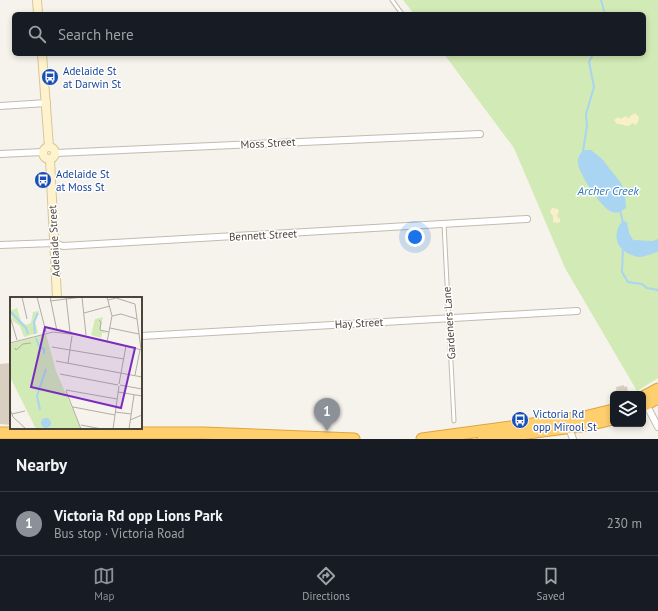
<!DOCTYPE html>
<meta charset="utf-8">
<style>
:root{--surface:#171b24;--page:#242831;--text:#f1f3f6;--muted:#9ea1a6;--line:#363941;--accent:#8c9099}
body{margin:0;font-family:"PT Sans",sans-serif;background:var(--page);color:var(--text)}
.controls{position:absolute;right:12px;bottom:12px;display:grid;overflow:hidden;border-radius:6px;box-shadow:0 2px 6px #0003}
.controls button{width:36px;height:36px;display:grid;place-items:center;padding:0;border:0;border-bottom:1px solid var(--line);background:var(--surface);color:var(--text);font:20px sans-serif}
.you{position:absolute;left:415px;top:237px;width:14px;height:14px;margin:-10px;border:3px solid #fff;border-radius:50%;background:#1a73e8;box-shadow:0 0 0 6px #1a73e833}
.badge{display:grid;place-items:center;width:26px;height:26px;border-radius:50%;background:var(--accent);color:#fff;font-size:13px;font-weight:700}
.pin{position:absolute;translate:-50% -33px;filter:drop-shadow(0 1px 2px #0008)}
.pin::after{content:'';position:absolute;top:21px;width:14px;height:12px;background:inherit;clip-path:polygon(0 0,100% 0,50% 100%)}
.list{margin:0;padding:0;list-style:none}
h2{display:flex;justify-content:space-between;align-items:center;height:52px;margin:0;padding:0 16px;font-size:17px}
h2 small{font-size:13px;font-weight:400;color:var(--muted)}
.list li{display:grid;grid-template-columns:26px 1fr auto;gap:12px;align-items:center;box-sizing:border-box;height:64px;padding:0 16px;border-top:1px solid var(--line)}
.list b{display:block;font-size:15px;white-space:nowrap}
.list p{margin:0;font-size:13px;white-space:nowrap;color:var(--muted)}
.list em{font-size:13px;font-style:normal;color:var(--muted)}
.icon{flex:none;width:22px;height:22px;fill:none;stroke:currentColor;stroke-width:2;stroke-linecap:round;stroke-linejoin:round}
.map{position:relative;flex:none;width:658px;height:439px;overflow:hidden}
.search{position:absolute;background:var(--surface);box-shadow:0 2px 6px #0003;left:12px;right:12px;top:12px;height:44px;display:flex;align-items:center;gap:10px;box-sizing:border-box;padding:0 14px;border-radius:6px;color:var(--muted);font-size:15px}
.sheet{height:116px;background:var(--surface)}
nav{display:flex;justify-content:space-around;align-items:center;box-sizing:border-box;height:56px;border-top:1px solid var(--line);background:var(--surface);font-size:11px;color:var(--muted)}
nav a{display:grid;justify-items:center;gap:2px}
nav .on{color:var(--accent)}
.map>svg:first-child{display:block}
.green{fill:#d2eab5}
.sand{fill:#f9efc9}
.water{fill:#a9d4f2}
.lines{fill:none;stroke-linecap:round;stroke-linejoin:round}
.stream{stroke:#a9d4f2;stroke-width:2}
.building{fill:#d8cfc1}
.lane-casing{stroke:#c2bbae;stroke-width:5}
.street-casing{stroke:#c2bbae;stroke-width:8}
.secondary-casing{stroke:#d6c79b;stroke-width:10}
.highway-casing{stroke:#e0a43c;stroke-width:13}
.lane{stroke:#fff;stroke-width:3}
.street{stroke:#fff;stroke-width:6}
.secondary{stroke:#fff3cd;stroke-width:8}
.highway{stroke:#ffcf6e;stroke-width:11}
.labels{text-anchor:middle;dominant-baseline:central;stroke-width:3;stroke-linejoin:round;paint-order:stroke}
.transit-label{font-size:11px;fill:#164399;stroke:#fff;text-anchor:start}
.street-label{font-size:11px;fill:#4b4439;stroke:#fff}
.water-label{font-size:12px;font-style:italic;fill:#2e7ab2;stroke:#fff}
.inset-river{fill:none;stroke:#a9d4f2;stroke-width:2}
.inset-road{fill:none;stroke:#b2ada4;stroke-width:1}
.view{fill:#7b2cbf;fill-opacity:0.15;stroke:#7b2cbf;stroke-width:2}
.inset-edge{fill:none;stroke:#4b4439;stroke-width:2}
</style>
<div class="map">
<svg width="658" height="439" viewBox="0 0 658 439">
<rect width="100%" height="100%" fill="#f6f3ec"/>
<path class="green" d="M403,0H658V378L637,391L565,268L514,148L444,54H644V14H414Z"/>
<path class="sand" d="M635,113L639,117L638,122L636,125L632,123L629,126C626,126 621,124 617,124L614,120L618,117L620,119L626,116L629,119L630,116Z
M552,208L558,209L559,211L557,216L560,219V222L558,223L553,222V216L550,212Z"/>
<path class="water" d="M583,150H591L602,159L621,183L625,193L626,208C621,211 618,214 612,212C601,208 580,175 578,164C577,158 580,154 583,150Z
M623,221L627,222L629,233L633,240L653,241L658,239V252C653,253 645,257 639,257C626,255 614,246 617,232C618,228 619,224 623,221Z"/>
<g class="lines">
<path class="stream" d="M601,0L605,14
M583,151L587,126L586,114L594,87L589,62L593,54
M620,210L623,223
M623,248L622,272L628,282L642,284L647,288L658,290"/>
</g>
<path class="building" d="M11,363V425L0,424V364Z
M624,385V387L627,386L628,392L627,394H617L616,387Z"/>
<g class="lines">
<g class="lane-casing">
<path id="lane" d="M392,0L402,14
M444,224L454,421"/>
</g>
<g class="street-casing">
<path id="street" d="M0,106L47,103
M56,153L480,134
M0,154L43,152
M0,245L54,243L63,246L527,219
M141,336L577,311
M646,404L658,427
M569,428L573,439"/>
</g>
<g class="secondary-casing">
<path id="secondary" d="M37,0L38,14
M42,54L49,147
M43 153a6 6 0 1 1 12 0a6 6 0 1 1-12 0Z
M50,160L57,298"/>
</g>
<g class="highway-casing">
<path id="highway" d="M643,397L658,389
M643,406L658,398
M0,433H203L354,439
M422,439L584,417L613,410
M483,439L588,425L613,419"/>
</g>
<use href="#lane" class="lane"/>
<use href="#street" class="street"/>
<use href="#secondary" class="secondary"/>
<use href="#highway" class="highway"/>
</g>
<defs>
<g id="bus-disc" transform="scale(0.9)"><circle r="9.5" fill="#1a4fb4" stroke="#fff"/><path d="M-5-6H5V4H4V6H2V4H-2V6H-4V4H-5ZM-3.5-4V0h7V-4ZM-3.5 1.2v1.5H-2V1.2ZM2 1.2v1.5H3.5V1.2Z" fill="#fff"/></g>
</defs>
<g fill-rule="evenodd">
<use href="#bus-disc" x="50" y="77"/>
<use href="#bus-disc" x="43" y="180"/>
<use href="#bus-disc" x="520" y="420"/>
</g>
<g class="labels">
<g class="transit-label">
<text x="63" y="71">Adelaide St<tspan x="63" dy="13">at Darwin St</tspan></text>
<text x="56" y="174">Adelaide St<tspan x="56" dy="13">at Moss St</tspan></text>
<text x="533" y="414">Victoria Rd<tspan x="533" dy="13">opp Mirool St</tspan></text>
</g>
<g class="street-label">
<text transform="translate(268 143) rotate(-3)">Moss Street</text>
<text transform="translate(263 235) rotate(-3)">Bennett Street</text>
<text transform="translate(54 241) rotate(-93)">Adelaide Street</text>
<text transform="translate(359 323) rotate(-3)">Hay Street</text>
<text transform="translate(449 323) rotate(-94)">Gardeners Lane</text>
</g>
<g class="water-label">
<text x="608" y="190">Archer Creek</text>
</g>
</g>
<g transform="translate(10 297)">
<rect width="132" height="132" fill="#f6f3ec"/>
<path d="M7,11L11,24L16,28L21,26L23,15L29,14L25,24L28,36L14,40L10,29L3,24L0,14ZM93,20L90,33L97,36H92L91,41L81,38L85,22ZM36,37L46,74L71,132H26L0,80V47Z" fill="#d2eab5"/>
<path d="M31 126a5 5 0 1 1 10 0a5 5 0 1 1-10 0Z" fill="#a9d4f2"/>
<path class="inset-river" d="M1,15L16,31L18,37M25,37L24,25L28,16M26,41L29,49L34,52V57M30,113L27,99L36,72"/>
<path class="inset-road" d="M12,0L17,22M27,0L36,35M40,0L47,34M56,0L60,35M72,0L76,38M98,3L106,1L125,7L131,52M40,4L72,0M74,16L100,9M0,19L7,43M102,19L111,17L127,22M89,23L91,25L90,33L99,35M100,31L129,37M97,45L102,19L97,0M0,46L43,35L69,38L132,53M42,50L114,62M5,51L6,53L13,47L21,46M46,64L132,80M58,66L62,39M50,77L108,88M125,78L130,53M109,87L116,49M110,88L132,92M56,93L107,102M56,94L71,132M108,95L132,99M63,110L105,118M0,112L3,120L16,132M105,115L121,117M2,117L15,114M120,123L132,118M71,128L92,132M103,132L109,89M119,132L124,98"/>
<path class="view" d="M35,30L125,51L111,111L21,90Z"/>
<rect width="132" height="132" class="inset-edge"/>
</g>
</svg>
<div class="controls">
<button><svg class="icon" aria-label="layers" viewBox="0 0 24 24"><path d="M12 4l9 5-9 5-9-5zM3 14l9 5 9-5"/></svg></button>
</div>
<div class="you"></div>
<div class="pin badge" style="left:327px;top:431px">1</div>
<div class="search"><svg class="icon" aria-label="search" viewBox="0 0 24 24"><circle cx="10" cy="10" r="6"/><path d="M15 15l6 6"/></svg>Search here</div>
</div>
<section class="sheet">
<h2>Nearby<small></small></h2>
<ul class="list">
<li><span class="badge">1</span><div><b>Victoria Rd opp Lions Park</b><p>Bus stop · Victoria Road</p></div><em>230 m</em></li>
</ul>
</section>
<nav>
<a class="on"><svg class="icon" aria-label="map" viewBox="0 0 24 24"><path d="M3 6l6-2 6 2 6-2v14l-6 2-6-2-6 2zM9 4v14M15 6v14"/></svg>Map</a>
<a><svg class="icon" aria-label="directions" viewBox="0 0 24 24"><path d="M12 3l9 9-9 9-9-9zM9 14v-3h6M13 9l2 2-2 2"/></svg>Directions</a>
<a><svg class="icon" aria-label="saved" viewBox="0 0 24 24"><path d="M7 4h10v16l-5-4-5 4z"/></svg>Saved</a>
</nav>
